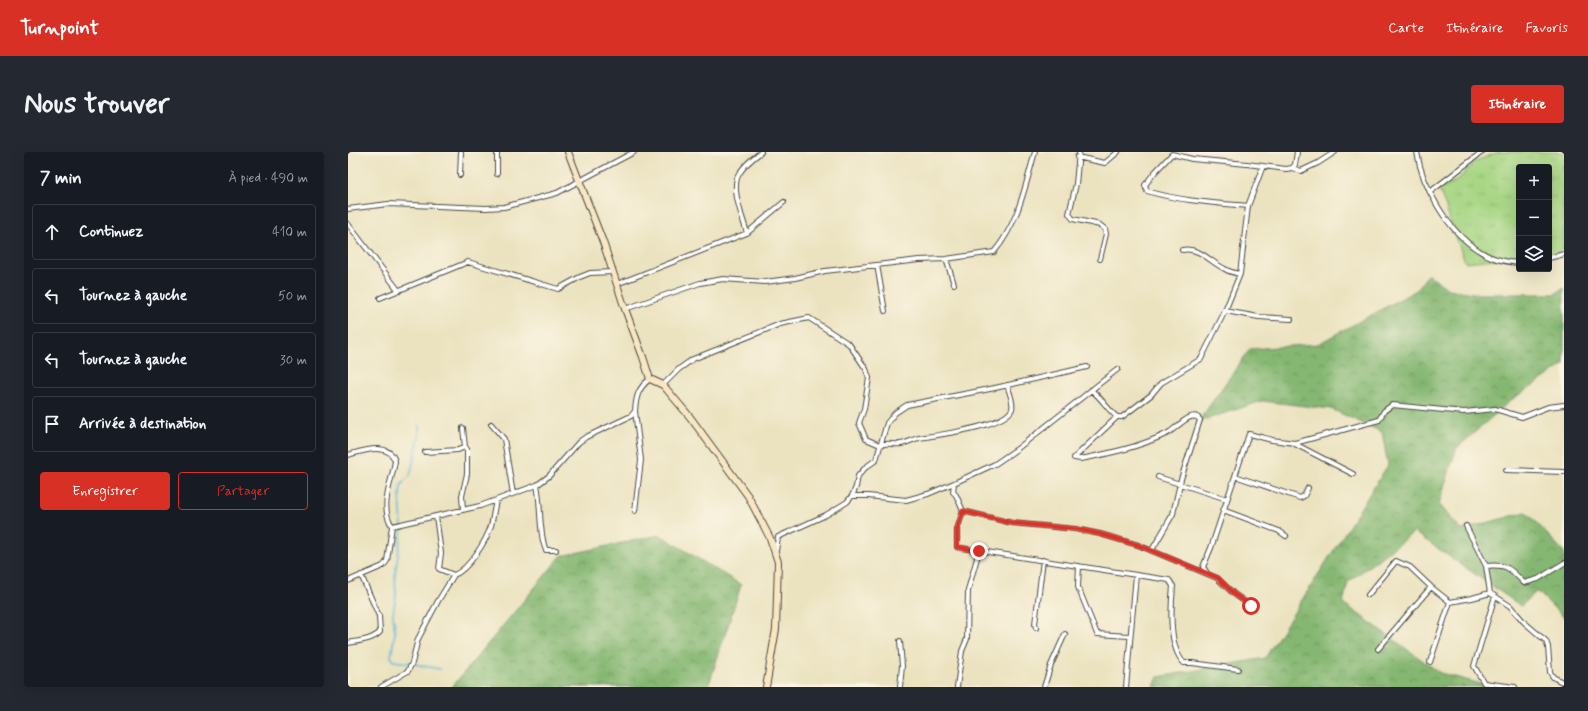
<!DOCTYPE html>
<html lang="fr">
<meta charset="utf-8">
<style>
:root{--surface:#171b24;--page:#242831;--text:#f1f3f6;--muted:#9ea1a6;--line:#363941;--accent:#d93025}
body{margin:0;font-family:Mynerve,sans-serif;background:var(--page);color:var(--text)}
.controls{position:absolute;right:12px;top:12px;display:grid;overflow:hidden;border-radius:4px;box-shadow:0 4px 16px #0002}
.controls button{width:36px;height:36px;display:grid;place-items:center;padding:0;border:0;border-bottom:1px solid var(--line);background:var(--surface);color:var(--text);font:20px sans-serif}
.stop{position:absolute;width:12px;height:12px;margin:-9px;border:3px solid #d93025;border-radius:50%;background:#fff}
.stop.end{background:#d93025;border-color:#fff;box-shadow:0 1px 4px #0008}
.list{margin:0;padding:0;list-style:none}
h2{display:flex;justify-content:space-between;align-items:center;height:52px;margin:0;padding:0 16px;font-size:17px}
h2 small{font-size:13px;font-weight:400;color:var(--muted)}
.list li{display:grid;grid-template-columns:26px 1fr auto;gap:12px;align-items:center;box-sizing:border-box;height:56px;margin:0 8px 8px;padding:0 8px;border:1px solid var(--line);border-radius:4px}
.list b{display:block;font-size:15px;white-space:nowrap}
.list em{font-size:13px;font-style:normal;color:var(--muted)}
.actions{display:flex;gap:8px;padding:12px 16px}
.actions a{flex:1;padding:9px 0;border:1px solid var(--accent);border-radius:4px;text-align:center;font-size:14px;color:var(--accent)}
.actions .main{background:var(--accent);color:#fff}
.icon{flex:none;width:22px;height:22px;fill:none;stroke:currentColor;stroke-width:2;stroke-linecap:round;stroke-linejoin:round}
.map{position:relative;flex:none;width:1216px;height:535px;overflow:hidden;border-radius:4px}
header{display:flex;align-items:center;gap:24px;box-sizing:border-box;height:56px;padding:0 20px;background:var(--accent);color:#fff}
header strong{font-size:19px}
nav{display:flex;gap:22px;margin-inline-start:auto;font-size:14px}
.intro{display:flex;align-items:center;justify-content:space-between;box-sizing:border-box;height:96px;padding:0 24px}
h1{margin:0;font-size:28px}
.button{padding:10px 18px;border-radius:4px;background:var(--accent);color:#fff;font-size:14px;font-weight:700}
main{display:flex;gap:24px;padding:0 24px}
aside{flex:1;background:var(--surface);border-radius:4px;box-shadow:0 4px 16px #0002}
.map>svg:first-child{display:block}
.grass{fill:url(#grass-tufts);stroke:#698058}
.forest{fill:url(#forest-crowns);stroke:#58714e}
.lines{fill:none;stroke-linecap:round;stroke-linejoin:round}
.stream{stroke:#5cb8da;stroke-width:1.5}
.street-casing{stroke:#484741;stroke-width:6}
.secondary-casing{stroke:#484741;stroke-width:8}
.street{stroke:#fff;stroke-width:4}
.secondary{stroke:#f9e7c3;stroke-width:6}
.route{stroke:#d93025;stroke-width:5}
</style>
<header>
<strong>Turnpoint</strong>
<nav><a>Carte</a><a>Itinéraire</a><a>Favoris</a></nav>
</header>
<div class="intro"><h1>Nous trouver</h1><a class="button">Itinéraire</a></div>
<main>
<aside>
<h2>7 min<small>À pied · 490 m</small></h2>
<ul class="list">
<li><svg class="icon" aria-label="ahead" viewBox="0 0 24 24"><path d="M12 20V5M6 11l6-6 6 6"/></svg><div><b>Continuez</b></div><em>410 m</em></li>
<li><svg class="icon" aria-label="left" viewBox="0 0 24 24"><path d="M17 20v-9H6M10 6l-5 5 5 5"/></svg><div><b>Tournez à gauche</b></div><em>50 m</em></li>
<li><svg class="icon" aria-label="left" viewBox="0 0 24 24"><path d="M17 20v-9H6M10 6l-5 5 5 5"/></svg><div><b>Tournez à gauche</b></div><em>30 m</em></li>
<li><svg class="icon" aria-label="arrive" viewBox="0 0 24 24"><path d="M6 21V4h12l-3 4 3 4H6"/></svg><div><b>Arrivée à destination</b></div></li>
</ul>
<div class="actions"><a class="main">Enregistrer</a><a>Partager</a></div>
</aside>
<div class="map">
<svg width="1216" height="535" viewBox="0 0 1216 535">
<defs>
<pattern id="grass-tufts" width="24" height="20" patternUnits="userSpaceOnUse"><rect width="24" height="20" fill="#a7d684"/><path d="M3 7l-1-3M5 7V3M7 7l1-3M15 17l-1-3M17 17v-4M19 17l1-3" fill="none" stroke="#90b872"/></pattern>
<pattern id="forest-crowns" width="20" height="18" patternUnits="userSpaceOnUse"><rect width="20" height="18" fill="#85b772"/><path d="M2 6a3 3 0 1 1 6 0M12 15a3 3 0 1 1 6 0" fill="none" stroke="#6d955e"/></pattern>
</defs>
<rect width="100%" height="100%" fill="#fcf5e5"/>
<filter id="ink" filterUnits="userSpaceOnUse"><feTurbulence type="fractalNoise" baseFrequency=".025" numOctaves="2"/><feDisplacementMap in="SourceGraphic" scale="8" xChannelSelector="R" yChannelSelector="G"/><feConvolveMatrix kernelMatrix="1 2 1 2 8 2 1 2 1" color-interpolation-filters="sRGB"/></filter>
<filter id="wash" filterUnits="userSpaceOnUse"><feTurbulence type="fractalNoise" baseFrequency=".012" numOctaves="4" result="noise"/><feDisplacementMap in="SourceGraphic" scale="16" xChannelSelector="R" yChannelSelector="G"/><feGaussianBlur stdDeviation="0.9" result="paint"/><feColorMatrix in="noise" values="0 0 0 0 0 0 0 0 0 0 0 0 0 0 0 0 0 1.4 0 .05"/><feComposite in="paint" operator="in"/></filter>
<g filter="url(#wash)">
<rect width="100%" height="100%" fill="#ebe3c0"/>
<path class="grass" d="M1150,0H1216V97L1204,104H1201V15H1171V105L1117,110L1091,36L1109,29L1126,10Z"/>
<path class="forest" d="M1080,122L1100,137L1131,142H1207L1216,136V213L1163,248L1108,297L1091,352L1113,378L1178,360L1216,400V466L1189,439L1173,454L1066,380L1000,430L995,451L1092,521L1144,535H806L810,525L917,506L1040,313L1034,280L983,257L914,249L850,270L902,197L970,192L1069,138Z
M312,383L393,433L360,535H104L213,404Z"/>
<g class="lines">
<path class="stream" d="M71,272V285L62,324L56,329L53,334L52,344L54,376L47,423L48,443L45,462L47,481L43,504L45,509L61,511L92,517"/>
</g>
</g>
<g filter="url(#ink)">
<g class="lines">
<g class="street-casing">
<path id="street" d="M731,0L728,32L721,62L725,67L752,73L757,77L758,82L752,107
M1069,0C1074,35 1100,79 1130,98C1141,106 1157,110 1171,111
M729,5L757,11L770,0
M944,16L953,19L970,11L987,0
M149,22V0
M112,23L113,0
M1082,40L1134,0
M900,54L915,14
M0,57L40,52L138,56L156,55L209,41L286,0
M0,72L51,139
M399,81C395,66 382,36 391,22C396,13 405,6 413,0
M834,98C851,94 863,111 877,117C881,120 887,121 892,122
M1201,106L1216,102
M598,107L606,132
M529,113L537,159
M269,132L399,81L436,50
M32,146L120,110L210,137L232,125L242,121L265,120
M277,157L352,131L375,127L417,130L447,126L477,119L571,108L598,107L646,100C670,72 677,35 687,0
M877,159L911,165L943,167
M315,233L331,217L345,207L432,172L461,166L501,192L518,217L521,226L516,257L511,271L518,287L532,293C541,290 545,293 553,292C560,291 565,287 571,286C589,283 657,275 664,257C666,250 661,240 659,233
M743,238C754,246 759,257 769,265
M143,272L156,287L165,342
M115,276L117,295L119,297V322L114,344L115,358
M947,292L1005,322
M77,300L110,298L117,295
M0,303C14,299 41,289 47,309C44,330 31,354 44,374L132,354L189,333L201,324L231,290L238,285L283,264L287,259C288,245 290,236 302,227
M1158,318L1216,320
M887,324L952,346L956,344L960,336
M810,325L879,347
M606,331L647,312L669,297L770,217
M189,333C193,350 191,385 198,398H208
M504,344H520L558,348L580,342L606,331L605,340L608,343L615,359L664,371L727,377L752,382L790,393L869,426L886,442L903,454
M875,358L931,379L938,384
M287,359L293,308L287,259
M615,359L609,378V395L613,396L821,428L825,434C823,455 820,495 836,511H844L890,517
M88,364L93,401L91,417L106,423C121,417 138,389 143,374C145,366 146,357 148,349
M1118,374L1138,414L1142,441
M804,398L825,362L833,327L852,268C845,256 828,277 820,281C792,295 763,301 733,307L726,306L769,265H774L803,243L813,231L853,207L877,159L892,122L900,54C866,51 832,49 799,39L797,33L807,20L824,2L844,7L899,12L938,17L944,16L947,13L949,0
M428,399L430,385L478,363L499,350L504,344L508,335L510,324L518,315L528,308L539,271L547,261L559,253L647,236L739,215
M731,414L730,435L749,482L781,484
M1138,414C1159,412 1162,416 1176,431L1190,427L1216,411
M859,421L855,415L863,396L901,282L924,288L947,291L1031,268L1036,259L1044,253L1116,260L1147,257L1174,265L1200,255L1216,253
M0,429L35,414L39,409L44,374
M1020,443L1048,409L1062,415L1083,435L1102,450L1124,446L1142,441L1162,454L1176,470L1198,489L1200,495L1202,520L1205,525L1216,531
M1147,444L1126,514L1136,531L1167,535
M688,476L687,472L695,408
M0,491C10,489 25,488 32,480L31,464L13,423
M1030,497L1083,435
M1082,510L1102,450
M33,535L60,519L64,511L70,487L90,449L106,423
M552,535L554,514L552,489
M609,535L614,499L619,487L620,438L631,399
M696,535L703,513L717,482
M778,535L788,423"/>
</g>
<g class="secondary-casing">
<path id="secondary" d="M220,0L255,90L277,157L295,205L302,227L315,233L342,265L400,344L422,386L430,410L428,477L418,535"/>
</g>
<use href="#street" class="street"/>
<use href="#secondary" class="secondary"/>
</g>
</g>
<g class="lines" filter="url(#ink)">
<path class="route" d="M631,399L609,395V378L615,359L664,371L728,377L752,382L790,393L870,426L886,442L903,454"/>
</g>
</svg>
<div class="controls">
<button>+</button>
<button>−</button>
<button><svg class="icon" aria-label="layers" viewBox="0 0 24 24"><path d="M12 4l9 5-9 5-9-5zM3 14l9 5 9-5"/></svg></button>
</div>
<div class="stop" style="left:903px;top:454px"></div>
<div class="stop end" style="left:631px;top:399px"></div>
</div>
</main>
